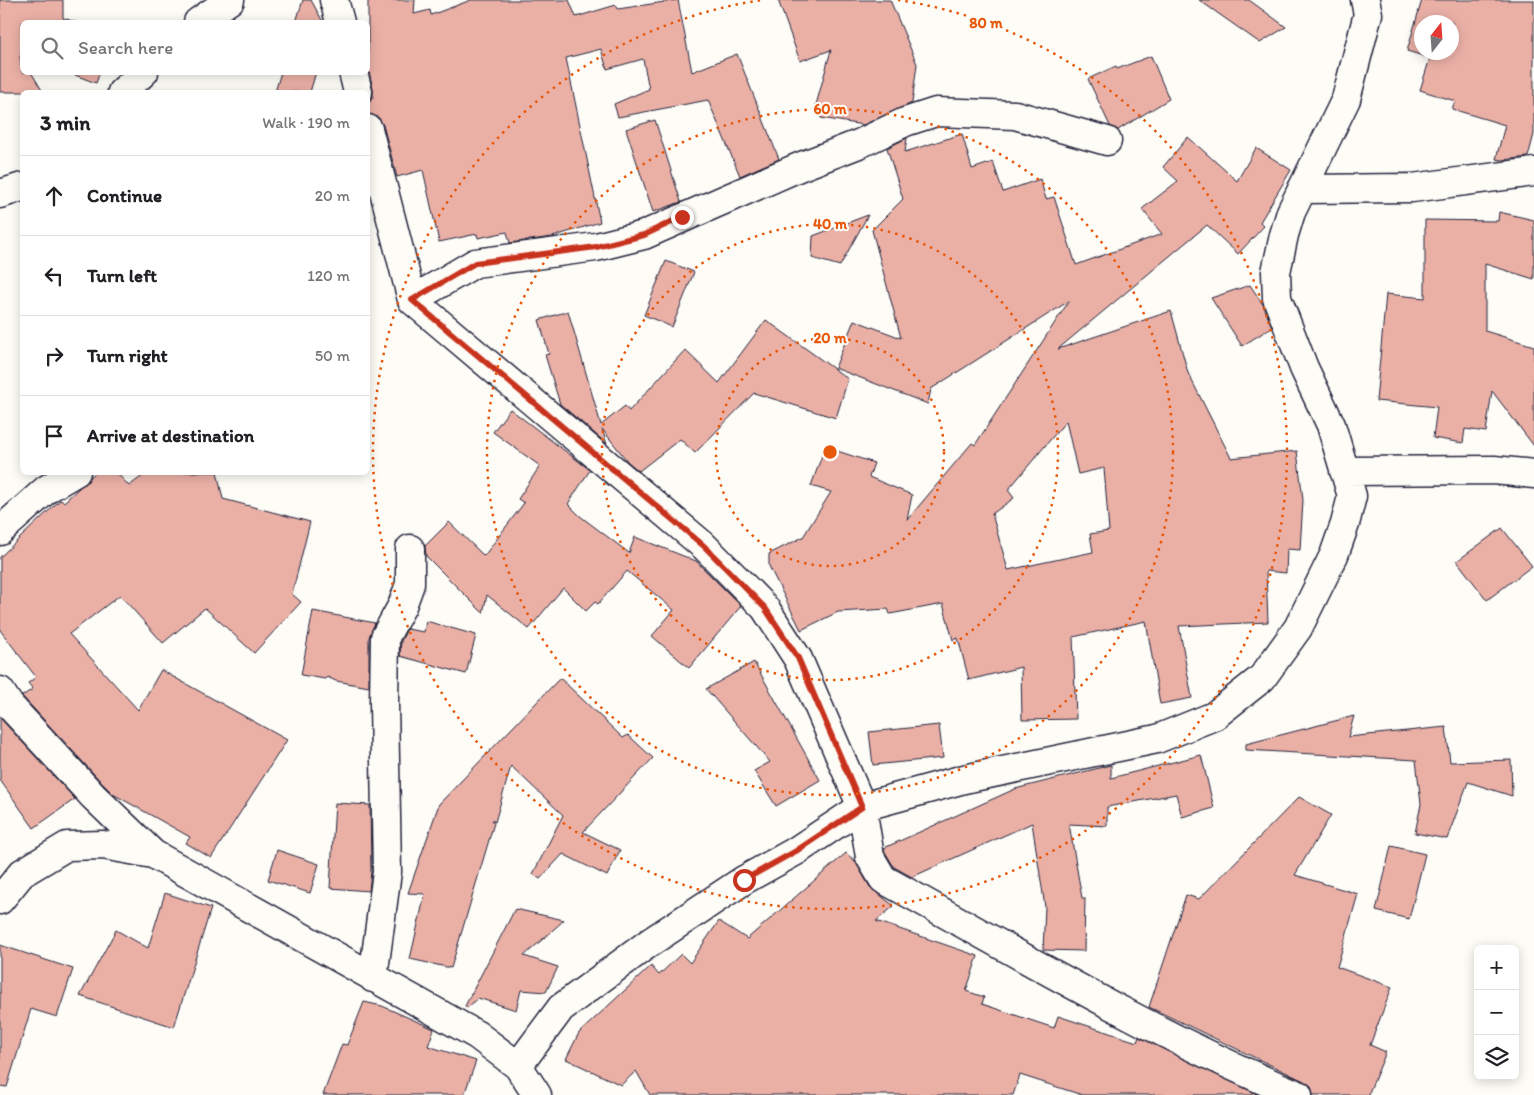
<!DOCTYPE html>
<meta charset="utf-8">
<style>
:root{--surface:#fff;--page:#f2f2f2;--text:#202124;--muted:#757577;--line:#e0e0e0}
body{margin:0;font-family:Itim,sans-serif;background:var(--page);color:var(--text)}
.controls{position:absolute;right:15px;bottom:15px;display:grid;overflow:hidden;border-radius:8px;box-shadow:0 2px 12px #0003}
.controls button{width:45px;height:45px;display:grid;place-items:center;padding:0;border:0;border-bottom:1px solid var(--line);background:var(--surface);color:var(--text);font:25px sans-serif}
.compass{position:absolute;left:1414px;top:15px;width:45px;height:45px;border-radius:50%;background:var(--surface);box-shadow:0 2px 12px #0003;rotate:17deg}
.stop{position:absolute;width:15px;height:15px;margin:-11px;border:4px solid #c8321e;border-radius:50%;background:#fff}
.stop.end{background:#c8321e;border-color:#fff;box-shadow:0 1px 5px #0008}
.list{margin:0;padding:0;list-style:none}
h2{display:flex;justify-content:space-between;align-items:center;height:65px;margin:0;padding:0 20px;font-size:21px}
h2 small{font-size:16px;font-weight:400;color:var(--muted)}
.list li{display:grid;grid-template-columns:32px 1fr auto;gap:15px;align-items:center;box-sizing:border-box;height:80px;padding:0 20px;border-top:1px solid var(--line)}
.list b{display:block;font-size:19px;white-space:nowrap}
.list em{font-size:16px;font-style:normal;color:var(--muted)}
.icon{flex:none;width:28px;height:28px;fill:none;stroke:currentColor;stroke-width:2;stroke-linecap:round;stroke-linejoin:round}
.map{position:relative;flex:none;width:1534px;height:1095px;overflow:hidden}
.search{position:absolute;background:var(--surface);box-shadow:0 2px 12px #0003;left:20px;top:20px;width:350px;height:55px;display:flex;align-items:center;gap:12px;box-sizing:border-box;padding:0 18px;border-radius:8px;color:var(--muted);font-size:19px}
.panel{position:absolute;background:var(--surface);box-shadow:0 2px 12px #0003;left:20px;top:90px;width:350px;height:385px;border-radius:8px}
.map>svg:first-child{display:block}
.building{fill:#eab0a6;stroke:#22223b;fill-rule:evenodd}
.lines{fill:none;stroke-linecap:round;stroke-linejoin:round}
.minor-casing{stroke:#22223b;stroke-width:31}
.minor{stroke:#fdfcf7;stroke-width:28}
.route{stroke:#c8321e;stroke-width:6}
.ring{fill:none;stroke:#e8590c;stroke-width:2.5;stroke-dasharray:2.5 5}
.centre{fill:#e8590c;stroke:#fdfcf7;stroke-width:2.5}
.ring-label{font-size:15px;text-anchor:middle;font-weight:bold;fill:#e8590c;stroke:#fdfcf7;stroke-width:4;stroke-linejoin:round;paint-order:stroke}
</style>
<div class="map">
<svg width="1534" height="1095" viewBox="0 0 1534 1095">
<rect width="100%" height="100%" fill="#fdfcf7"/>
<filter id="ink" filterUnits="userSpaceOnUse"><feTurbulence type="fractalNoise" baseFrequency=".02" numOctaves="2"/><feDisplacementMap in="SourceGraphic" scale="10" xChannelSelector="R" yChannelSelector="G"/><feConvolveMatrix kernelMatrix="1 2 1 2 8 2 1 2 1" color-interpolation-filters="sRGB"/></filter>
<g filter="url(#ink)">
<path class="building" d="M0,0H63V18L76,22H22V56H20L22,72H31L43,92H0Z
M303,0H311L323,22H296Z
M368,0H415L414,14L430,10L431,15L471,0H569L576,17L616,5L618,9L678,0L692,72L737,54L779,159L740,176L708,100L618,117L614,104L649,89L643,59L607,69L601,49L566,58L600,222L552,237L510,243L507,232L478,238L477,234L439,242L423,170L397,177L383,125L379,118L368,114V104L373,97V89L368,67Z
M778,0H890L917,64L912,103L863,125L821,118L816,105L831,50L800,61Z
M1199,0H1249L1286,27L1260,43Z
M1422,0H1534V134L1528,157L1502,160L1496,159L1505,125L1452,109L1455,101L1420,90L1430,58L1407,51ZM1422,22H1452V52H1422Z
M1151,56L1169,99L1118,130L1110,126L1088,79L1116,66L1117,69Z
M67,72H100L96,83Z
M281,72H316L310,92H275Z
M655,120L681,202L653,212L626,129Z
M962,134L972,169L993,162L1003,192L1040,179L1046,199L1054,197L1076,265L1162,234L1142,209L1178,181L1163,167L1188,137L1237,181L1256,148L1291,170L1260,222L1264,226L1238,254L1207,225L1058,349L1171,311L1188,373L1231,458L1297,451L1303,500L1300,550L1287,549L1286,573L1266,571L1268,622L1179,626L1192,698L1160,704L1146,621L1073,637L1076,719L1022,720L1021,667L969,680L958,638L953,640L943,604L890,614L888,609L838,612L801,630L769,566V554L803,537L831,492L811,486L825,447L874,463L869,477L912,495L907,520L972,443L975,445L1069,301L931,389L928,404L835,368L854,320L901,338L872,230L903,199L887,148L907,138L905,152ZM1066,421L1078,474L1104,468L1109,531L1090,534L1093,552L1008,570L992,514L1014,498L1008,490Z
M1499,212L1534,220V279L1485,264V331L1534,346V446L1492,391L1486,432L1465,429L1463,443L1433,438L1437,407L1376,401L1386,294L1425,298V220L1498,221Z
M868,215L840,266L812,258L813,236Z
M666,261L694,272L672,327L644,315Z
M1250,285L1264,306L1272,327L1242,346L1211,298Z
M568,311L601,425L625,406L629,411L685,350L719,383L766,320L848,379L836,418L754,393L695,453L680,439L639,471L628,462L602,429L607,444L560,404L545,355L549,354L539,320Z
M510,409L590,470L568,504L580,516L629,553L635,537L696,561L741,606L689,668L652,636L674,610L627,571L598,604L595,602L586,611L563,588L529,629L487,595L483,613L426,556L425,546L449,522L484,556L524,503L518,499L540,466L493,432Z
M96,472H116L129,486L148,472H217L223,499L310,522L292,594L301,602L254,653L205,608L163,643L120,595L69,634L138,710L161,670L287,740L211,858L186,843L190,837L113,794L104,785L22,696L33,689L28,683L36,677L0,630V557L60,500L64,502Z
M1502,528L1532,566L1487,600L1457,561Z
M313,611L375,623L369,637V687L336,681L327,677L325,679L301,675Z
M426,621L476,635L466,674L400,656L401,641L407,629L424,632Z
M754,662L820,780L776,806L754,771L770,762L706,689Z
M560,678L623,738L628,735L653,758L583,832L620,850L607,876L563,854L540,879L533,874L563,815L511,766L495,822L492,820L494,823L451,968L410,959L425,894L408,893L439,804Z
M1354,716L1348,737L1446,727L1450,762L1511,760L1512,796L1468,782L1447,839L1415,833L1421,804L1416,760L1246,750V744Z
M0,718L75,799L34,828L0,780Z
M939,725L943,758L873,765L869,732Z
M1201,755L1214,808L1182,817L1176,794L1107,807V826L1069,824L1082,898H1085L1084,951L1043,950L1045,907L1032,823L912,877L894,867L885,852L884,848L1015,789L1111,765V778Z
M1299,797L1331,815L1295,875L1358,894L1337,967L1392,987L1370,1045L1386,1052L1368,1095H1313L1311,1086L1304,1081L1149,1007L1186,895L1199,899Z
M335,803L370,805L371,871L369,891L330,888Z
M1391,846L1425,854L1409,919L1376,911Z
M277,850L319,864L310,893L268,880Z
M846,853L855,861L870,887L894,906L876,921L978,956L966,991L984,997L982,1004L1054,1028L1058,1016L1137,1042L1139,1037L1259,1095H1082L1020,1075L1013,1095H650L636,1071L621,1085L566,1059L579,1033L651,966L659,975L681,954L690,963L719,921L747,939Z
M165,893L211,908L174,1027L80,996L116,930L148,948Z
M515,909L564,920L524,956L558,967L546,992L521,990L516,1010L478,998L467,1008L465,1006Z
M0,945L73,969L57,1017L31,1009L7,1087L0,1086Z
M364,1002L382,1006L434,1029L428,1046L476,1061L464,1095H323L342,1044L347,1045Z"/>
<g class="lines">
<g class="minor-casing">
<path id="minor" d="M334,0L340,22
M198,22L230,0
M353,72L358,92
M122,92L144,72
M368,129L412,300L704,546L765,608L798,659L862,807L870,857L883,879C1019,954 1154,1035 1298,1095
M1302,189L1412,188L1534,172
M0,194L22,187
M412,300L475,263L596,247L644,235L799,167L861,143L905,122L936,112L1015,115L1107,141
M1344,471L1494,470L1534,474
M0,531L47,489L76,472
M0,691L10,706L93,796L153,854L477,1035L518,1066L537,1095
M0,900L22,873L67,846L103,845L153,854
M373,978L387,872L384,703L385,637L402,606L410,584V549
M518,1066L561,1008L649,943L744,880L796,851L862,807L964,779L1157,739L1214,716L1262,678L1298,628L1334,555L1345,524L1352,496L1331,425L1304,368L1277,298L1276,272L1284,235L1291,212L1346,99L1368,14L1365,0"/>
</g>
<use href="#minor" class="minor"/>
</g>
</g>
<g class="lines" filter="url(#ink)">
<path class="route" d="M682,217L644,235L596,247L475,263L412,300L704,546L765,608L798,658L862,807L796,851L744,880"/>
</g>
<g class="ring">
<circle cx="830" cy="452" r="114"/>
<circle cx="830" cy="452" r="228"/>
<circle cx="830" cy="452" r="343"/>
<path d="M898 0A457 457 0 1 1 762 0"/>
</g>
<circle cx="830" cy="452" r="8" class="centre"/>
<g class="ring-label">
<text x="986" y="28">80 m</text>
<text x="830" y="114">60 m</text>
<text x="830" y="229">40 m</text>
<text x="830" y="343">20 m</text>
</g>
</svg>
<div class="controls">
<button>+</button>
<button>−</button>
<button><svg class="icon" aria-label="layers" viewBox="0 0 24 24"><path d="M12 4l9 5-9 5-9-5zM3 14l9 5 9-5"/></svg></button>
</div>
<svg class="compass" viewBox="-18 -18 36 36"><path d="M0-13l5 13h-10z" fill="#e53935"/><path d="M0 13l5-13h-10z" fill="#757577"/></svg>
<div class="stop" style="left:744px;top:880px"></div>
<div class="stop end" style="left:682px;top:217px"></div>
<div class="search"><svg class="icon" aria-label="search" viewBox="0 0 24 24"><circle cx="10" cy="10" r="6"/><path d="M15 15l6 6"/></svg>Search here</div>
<section class="panel">
<h2>3 min<small>Walk · 190 m</small></h2>
<ul class="list">
<li><svg class="icon" aria-label="ahead" viewBox="0 0 24 24"><path d="M12 20V5M6 11l6-6 6 6"/></svg><div><b>Continue</b></div><em>20 m</em></li>
<li><svg class="icon" aria-label="left" viewBox="0 0 24 24"><path d="M17 20v-9H6M10 6l-5 5 5 5"/></svg><div><b>Turn left</b></div><em>120 m</em></li>
<li><svg class="icon" aria-label="right" viewBox="0 0 24 24"><path d="M7 20v-9h11M14 6l5 5-5 5"/></svg><div><b>Turn right</b></div><em>50 m</em></li>
<li><svg class="icon" aria-label="arrive" viewBox="0 0 24 24"><path d="M6 21V4h12l-3 4 3 4H6"/></svg><div><b>Arrive at destination</b></div></li>
</ul>
</section>
</div>
